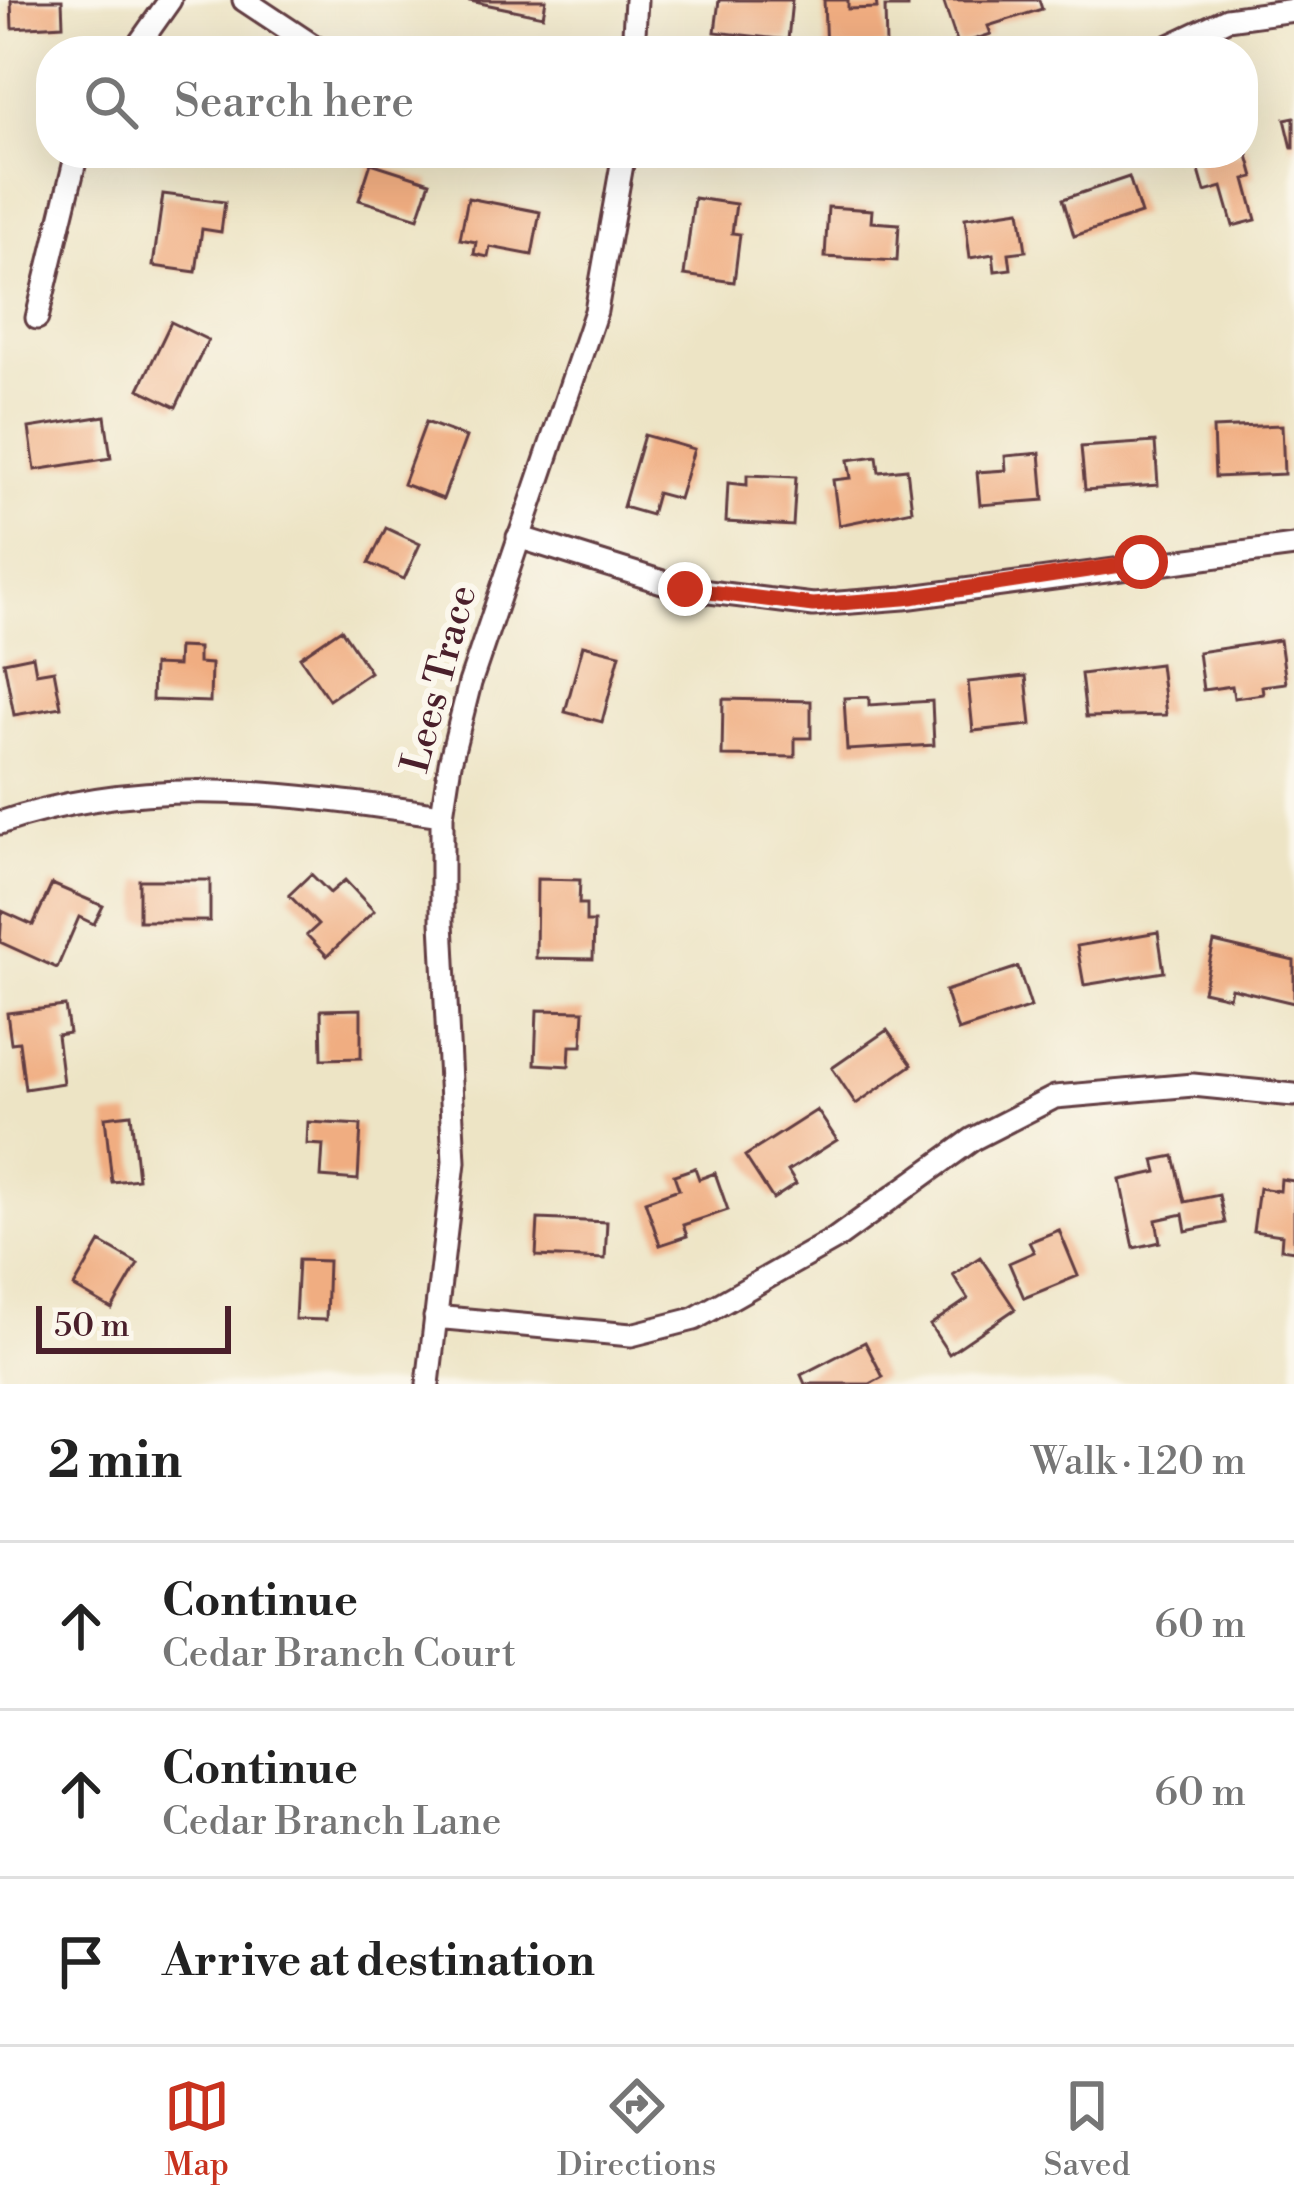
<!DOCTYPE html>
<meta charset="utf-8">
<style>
:root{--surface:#fff;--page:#f2f2f2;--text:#222;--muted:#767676;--line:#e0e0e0;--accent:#c8321e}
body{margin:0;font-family:"Libre Bodoni",serif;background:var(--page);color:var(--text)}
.scale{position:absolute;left:36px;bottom:30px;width:195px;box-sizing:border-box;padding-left:12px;border:6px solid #4a1f2b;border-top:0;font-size:33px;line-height:42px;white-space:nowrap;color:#4a1f2b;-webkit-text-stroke:9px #fbf7ec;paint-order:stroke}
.stop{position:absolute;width:36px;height:36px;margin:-27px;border:9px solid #c8321e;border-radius:50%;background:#fff}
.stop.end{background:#c8321e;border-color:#fff;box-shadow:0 3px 12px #0008}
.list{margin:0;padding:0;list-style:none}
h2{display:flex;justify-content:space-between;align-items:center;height:156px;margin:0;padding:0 48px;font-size:51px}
h2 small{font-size:39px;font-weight:400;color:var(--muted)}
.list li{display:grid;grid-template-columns:78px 1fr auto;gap:36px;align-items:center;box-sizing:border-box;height:168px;padding:0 48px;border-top:3px solid var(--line)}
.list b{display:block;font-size:45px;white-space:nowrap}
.list p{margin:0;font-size:39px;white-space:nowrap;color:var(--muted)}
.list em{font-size:39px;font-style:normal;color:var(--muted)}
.icon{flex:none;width:66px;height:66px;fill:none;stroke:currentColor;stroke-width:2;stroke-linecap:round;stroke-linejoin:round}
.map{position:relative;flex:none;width:1294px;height:1384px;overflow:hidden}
.search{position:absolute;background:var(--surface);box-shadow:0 12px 48px #0002;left:36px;right:36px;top:36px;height:132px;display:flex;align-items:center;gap:30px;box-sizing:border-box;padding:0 42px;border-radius:48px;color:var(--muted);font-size:45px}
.sheet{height:660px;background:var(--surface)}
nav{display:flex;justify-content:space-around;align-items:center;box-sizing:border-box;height:168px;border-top:3px solid var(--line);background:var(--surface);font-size:33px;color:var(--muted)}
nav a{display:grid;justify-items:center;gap:6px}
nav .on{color:var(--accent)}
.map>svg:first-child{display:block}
.building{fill:#f0ad81}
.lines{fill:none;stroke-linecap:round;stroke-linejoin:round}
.minor-casing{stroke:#623d42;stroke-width:27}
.minor{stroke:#fff;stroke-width:21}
.route{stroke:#c8321e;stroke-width:15}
.labels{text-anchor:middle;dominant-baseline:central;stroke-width:12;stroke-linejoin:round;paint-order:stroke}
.street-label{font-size:39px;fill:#4a1f2b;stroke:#fbf7ec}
</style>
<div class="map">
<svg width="1294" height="1384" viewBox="0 0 1294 1384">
<rect width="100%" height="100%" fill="#fbf7ec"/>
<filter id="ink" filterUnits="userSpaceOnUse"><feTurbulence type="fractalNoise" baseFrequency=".00833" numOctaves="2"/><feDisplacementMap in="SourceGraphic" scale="24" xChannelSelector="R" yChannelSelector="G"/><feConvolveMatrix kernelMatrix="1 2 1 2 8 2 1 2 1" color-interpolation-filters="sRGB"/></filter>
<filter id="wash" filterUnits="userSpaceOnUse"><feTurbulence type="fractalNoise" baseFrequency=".004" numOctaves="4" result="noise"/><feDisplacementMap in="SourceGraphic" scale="48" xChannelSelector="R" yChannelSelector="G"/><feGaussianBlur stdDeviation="2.7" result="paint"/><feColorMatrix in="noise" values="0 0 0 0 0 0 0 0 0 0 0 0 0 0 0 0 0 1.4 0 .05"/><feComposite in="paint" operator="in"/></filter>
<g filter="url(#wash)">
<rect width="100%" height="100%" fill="#ede4c5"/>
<g id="blocks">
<path class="building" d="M11,0H62L63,25L12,28Z
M465,0H546L543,16Z
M719,0H792L788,40L715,32Z
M824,0H848V9L877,8L876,0H908V7H885L886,47L826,51Z
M943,0H1039L1042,9L988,26L991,34L958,45Z
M1294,117V148H1292L1285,119Z
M1244,141L1254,177L1245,179L1256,220L1233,226L1222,187L1205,192L1194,153H1243Z
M371,163L430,182L418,218L359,200Z
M1129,177L1141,214L1074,236L1063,199Z
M163,194L225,202L221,232L202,229L196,272L153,266Z
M468,198L540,212L532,255L490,247L488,257L474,254L476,242L460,239Z
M694,198L736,204L732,233L740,234L734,282L684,275Z
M828,207L872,210L871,222L899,224L897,261L825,257Z
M1020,210L1026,251L1009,253L1011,269L995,271L993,254L970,258L965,218Z
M171,322L208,340L176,407L139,389Z
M105,416L111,458L35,470L29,428Z
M426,422L466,437L443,499L403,484Z
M1282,425L1284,474L1215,477L1213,428Z
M644,435L694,449L679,499L657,493L651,515L623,507Z
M1155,442L1158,485L1085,490L1081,447Z
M1040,453L1044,500L980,505L977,472L1006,470L1005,456Z
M877,456L879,472L907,469L912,510L839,525L833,480L851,478L848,460Z
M747,475L796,477L793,526L726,522L728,483L747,485Z
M386,528L420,544L404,579L369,563Z
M341,629L370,672L329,700L300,657Z
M1280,640L1286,683L1262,686L1263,694L1234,698L1232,686L1203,690L1198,652Z
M583,645L620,654L602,722L565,712Z
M178,647L198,648V663L211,664L210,702L152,700L153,665L177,666Z
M33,656L36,673L54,670L61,707L14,715L4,662Z
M1160,664L1166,715L1086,717L1081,674Z
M1026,676L1031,725L973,731L968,682Z
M869,697V705L932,701L934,745L847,750L844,698Z
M723,699L811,701V738H795V757L722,756Z
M311,874L330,893L345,880L374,911L327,956L307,935L318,925L289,895Z
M537,879L580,880L579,904H586V922H594L593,959L536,958Z
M139,880H210V921H139Z
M52,884L103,906L94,924L79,917L57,968L0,942L2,911L33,925Z
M1158,932L1164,972L1084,985L1077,946Z
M1214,942L1294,961V1003L1231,988L1229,997L1203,991Z
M1018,967L1031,1007L958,1031L945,991Z
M65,1006L69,1033L57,1035L63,1083L25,1089L19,1042L11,1043L7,1013Z
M361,1009V1058L322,1059L321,1010Z
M537,1010L584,1011L582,1046H570L569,1066L535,1064Z
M887,1030L912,1065L856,1104L832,1068Z
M817,1110L837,1140L788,1171L796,1184L773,1199L745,1156Z
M131,1114L138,1179L112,1182L105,1117Z
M308,1122L361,1125L358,1180L321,1177L323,1145L307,1144Z
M1174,1156L1185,1202L1219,1195L1225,1223L1186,1231L1183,1214L1156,1220L1160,1242L1134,1248L1120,1180L1157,1172L1154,1160Z
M695,1168L699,1179L715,1173L728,1210L683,1225L687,1236L660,1245L645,1201L679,1189L674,1175Z
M1281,1179L1294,1181V1251L1281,1249L1282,1235L1253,1231L1259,1188L1280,1191Z
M538,1219L607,1222L605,1259L536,1256Z
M1059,1230L1078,1276L1024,1298L1009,1263L1034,1252L1029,1242Z
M100,1242L138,1264L112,1309L74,1287Z
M980,1257L1015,1309L949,1354L930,1325L968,1299L953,1275Z
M298,1260L328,1261L326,1320L295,1319Z
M865,1342L883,1377L870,1384H805L801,1375Z"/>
</g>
</g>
<g filter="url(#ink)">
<use href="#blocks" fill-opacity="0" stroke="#623d42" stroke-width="3"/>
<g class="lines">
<g class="minor-casing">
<path id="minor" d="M244,0L321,51
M134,51L170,0
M633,51L636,0
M1159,51L1227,19L1294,10
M803,153L822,157L900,153
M37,318L77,153
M518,537L685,589L813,605L904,598L1294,546
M0,823C147,772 292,794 442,815
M435,1317L631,1335L694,1319L835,1239L973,1139L1055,1097L1193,1085L1294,1095
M428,1384L454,1162L442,922V815L450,763L470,683L596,311L624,153"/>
</g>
<use href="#minor" class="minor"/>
</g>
</g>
<g class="lines" filter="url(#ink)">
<path class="route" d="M685,589L813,605L904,598L1141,562"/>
</g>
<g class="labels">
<g class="street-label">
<text transform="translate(440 679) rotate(-75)">Lees Trace</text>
</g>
</g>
</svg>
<div class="scale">50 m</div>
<div class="stop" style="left:1141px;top:562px"></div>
<div class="stop end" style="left:685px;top:589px"></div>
<div class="search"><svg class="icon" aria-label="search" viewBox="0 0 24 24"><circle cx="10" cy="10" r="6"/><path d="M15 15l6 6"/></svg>Search here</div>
</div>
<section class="sheet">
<h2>2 min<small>Walk · 120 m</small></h2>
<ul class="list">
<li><svg class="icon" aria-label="ahead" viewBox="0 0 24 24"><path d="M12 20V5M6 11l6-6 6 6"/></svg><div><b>Continue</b><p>Cedar Branch Court</p></div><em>60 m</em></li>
<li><svg class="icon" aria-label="ahead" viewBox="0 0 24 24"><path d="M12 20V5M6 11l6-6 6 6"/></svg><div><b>Continue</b><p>Cedar Branch Lane</p></div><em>60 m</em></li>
<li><svg class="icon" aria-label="arrive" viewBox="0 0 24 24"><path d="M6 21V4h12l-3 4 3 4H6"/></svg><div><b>Arrive at destination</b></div></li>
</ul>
</section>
<nav>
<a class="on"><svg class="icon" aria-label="map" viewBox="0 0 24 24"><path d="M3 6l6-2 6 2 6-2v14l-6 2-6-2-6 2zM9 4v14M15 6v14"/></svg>Map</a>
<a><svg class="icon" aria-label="directions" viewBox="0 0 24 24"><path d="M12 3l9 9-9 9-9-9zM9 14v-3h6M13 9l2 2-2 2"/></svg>Directions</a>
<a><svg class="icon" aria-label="saved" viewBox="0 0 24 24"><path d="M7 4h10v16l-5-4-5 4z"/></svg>Saved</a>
</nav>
